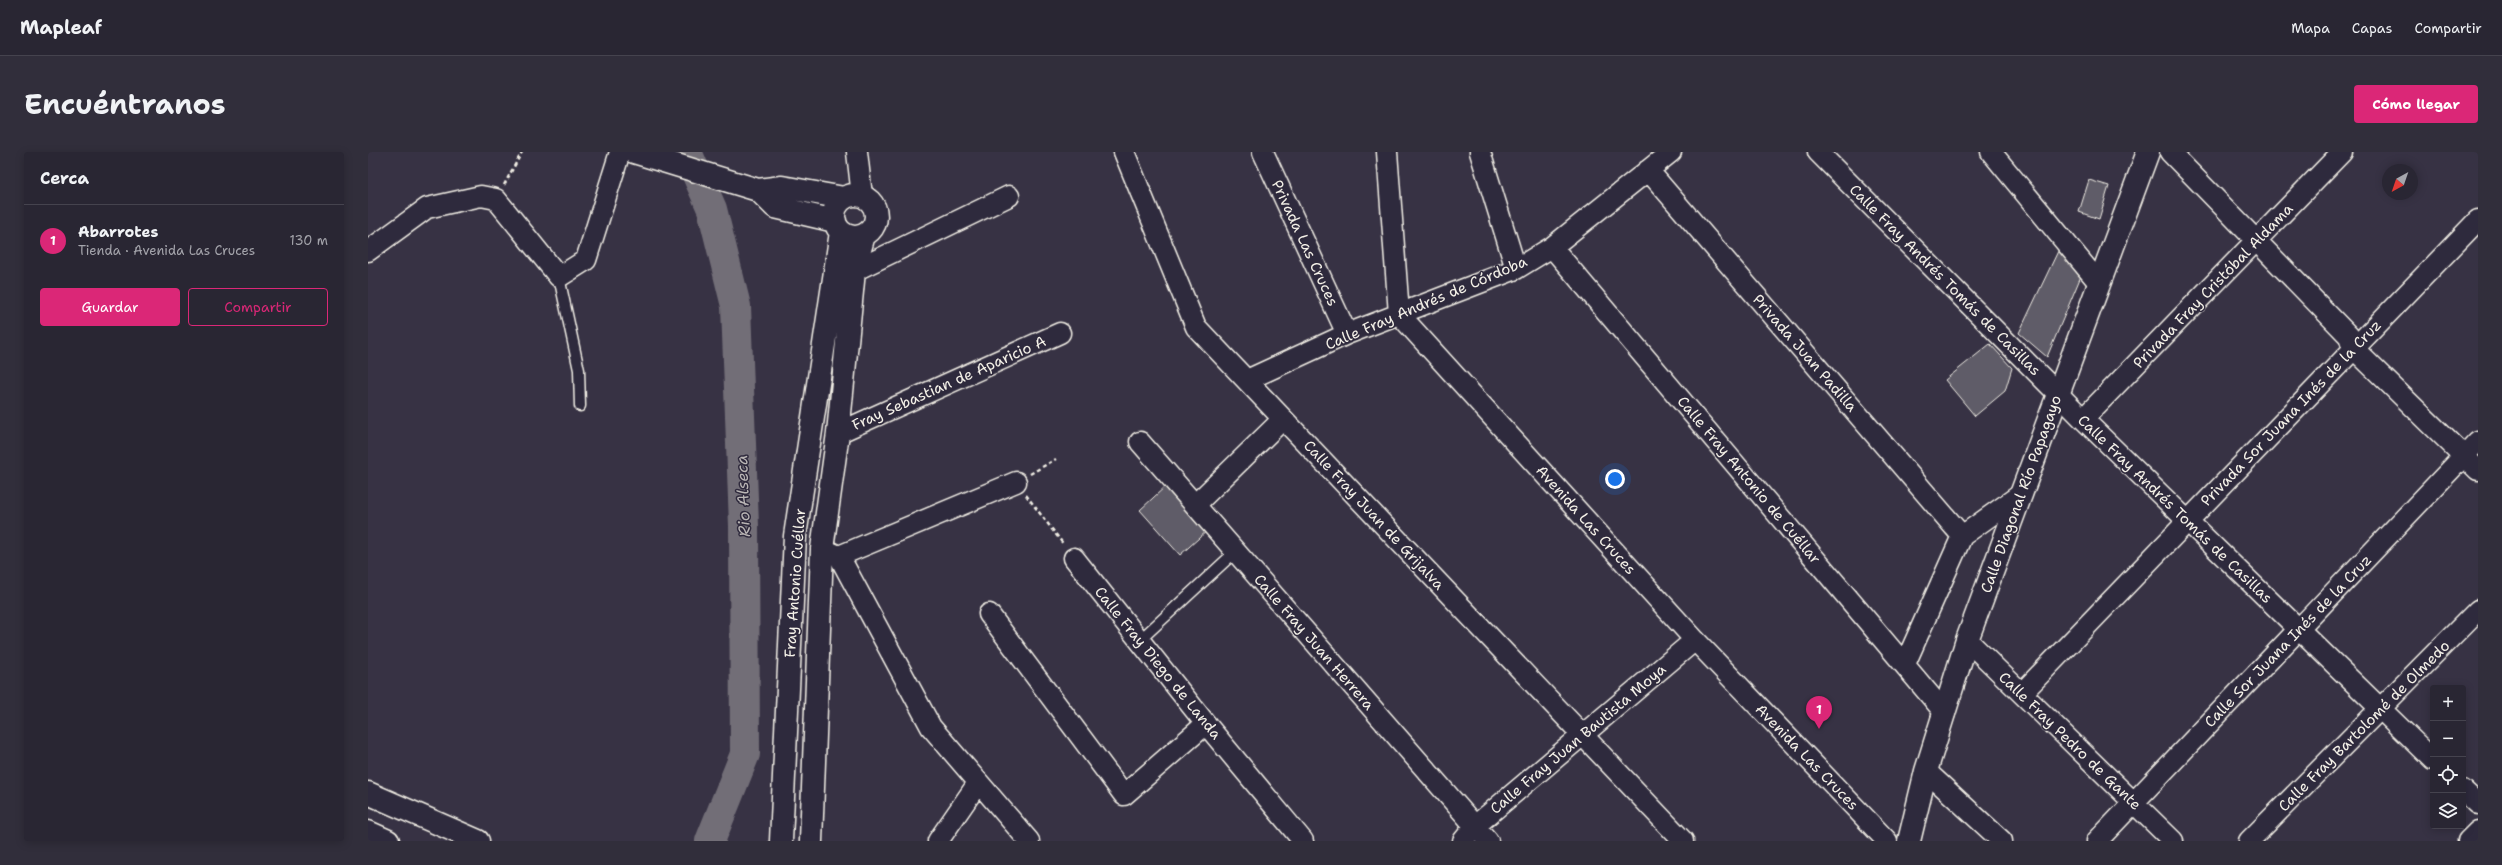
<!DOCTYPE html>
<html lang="es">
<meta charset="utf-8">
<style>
:root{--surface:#292633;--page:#312e3b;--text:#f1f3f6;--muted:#a5a5ac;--line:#45434e;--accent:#db2777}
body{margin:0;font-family:"Shantell Sans",sans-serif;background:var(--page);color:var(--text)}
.controls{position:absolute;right:12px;bottom:12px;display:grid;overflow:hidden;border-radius:4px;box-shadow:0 2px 10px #0003}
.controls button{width:36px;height:36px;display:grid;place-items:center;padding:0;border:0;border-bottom:1px solid var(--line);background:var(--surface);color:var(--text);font:20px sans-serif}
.compass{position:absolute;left:2014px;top:12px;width:36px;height:36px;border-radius:50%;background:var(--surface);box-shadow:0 2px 10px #0003;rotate:220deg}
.you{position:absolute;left:1247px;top:327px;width:14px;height:14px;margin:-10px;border:3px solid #fff;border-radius:50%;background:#1a73e8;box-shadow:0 0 0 6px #1a73e833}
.badge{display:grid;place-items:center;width:26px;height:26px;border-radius:50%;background:var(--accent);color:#fff;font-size:13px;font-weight:700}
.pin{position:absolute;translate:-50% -33px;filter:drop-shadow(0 1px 2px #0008)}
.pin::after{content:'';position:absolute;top:21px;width:14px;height:12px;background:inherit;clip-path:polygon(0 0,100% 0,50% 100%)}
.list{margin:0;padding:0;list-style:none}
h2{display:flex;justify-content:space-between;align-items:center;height:52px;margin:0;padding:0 16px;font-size:17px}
h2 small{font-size:13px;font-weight:400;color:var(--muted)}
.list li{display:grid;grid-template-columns:26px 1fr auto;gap:12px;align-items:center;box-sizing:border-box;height:72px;padding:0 16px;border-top:1px solid var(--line)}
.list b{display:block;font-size:15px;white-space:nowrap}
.list p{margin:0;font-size:13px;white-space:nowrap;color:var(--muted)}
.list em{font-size:13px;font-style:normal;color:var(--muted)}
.actions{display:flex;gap:8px;padding:12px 16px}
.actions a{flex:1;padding:9px 0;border:1px solid var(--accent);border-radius:4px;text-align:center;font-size:14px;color:var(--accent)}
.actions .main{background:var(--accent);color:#fff}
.icon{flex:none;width:22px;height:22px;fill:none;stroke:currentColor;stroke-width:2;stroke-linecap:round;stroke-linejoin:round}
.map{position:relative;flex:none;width:2110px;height:689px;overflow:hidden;border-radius:4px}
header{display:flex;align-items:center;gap:24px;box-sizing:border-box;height:56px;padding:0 20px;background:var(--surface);border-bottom:1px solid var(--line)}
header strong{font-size:19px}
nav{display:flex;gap:22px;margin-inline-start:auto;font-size:14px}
.intro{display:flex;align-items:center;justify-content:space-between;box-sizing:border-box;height:96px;padding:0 24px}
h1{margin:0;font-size:28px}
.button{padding:10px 18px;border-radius:4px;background:var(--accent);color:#fff;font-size:14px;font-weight:700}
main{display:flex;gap:24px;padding:0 24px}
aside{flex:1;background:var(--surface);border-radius:4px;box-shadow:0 2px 10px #0003}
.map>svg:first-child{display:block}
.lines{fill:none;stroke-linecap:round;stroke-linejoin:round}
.river{stroke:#726e77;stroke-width:30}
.building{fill:#5f5c67;stroke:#f4f1e8}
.lane-casing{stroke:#f4f1e8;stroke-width:13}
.street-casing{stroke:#f4f1e8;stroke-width:23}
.secondary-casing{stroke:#f4f1e8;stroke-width:25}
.path{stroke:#f4f1e8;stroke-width:2.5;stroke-dasharray:4 3;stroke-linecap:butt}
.lane{stroke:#2f2a3d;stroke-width:10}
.street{stroke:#2f2a3d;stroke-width:20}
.secondary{stroke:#2f2a3d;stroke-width:22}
.labels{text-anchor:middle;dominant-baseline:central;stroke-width:3;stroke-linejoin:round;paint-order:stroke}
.street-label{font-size:15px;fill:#f4f1e8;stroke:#2f2a3d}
.water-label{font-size:16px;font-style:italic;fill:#bab6b5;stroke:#2f2a3d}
</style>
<header>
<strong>Mapleaf</strong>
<nav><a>Mapa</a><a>Capas</a><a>Compartir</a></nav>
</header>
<div class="intro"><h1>Encuéntranos</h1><a class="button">Cómo llegar</a></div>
<main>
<aside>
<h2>Cerca<small></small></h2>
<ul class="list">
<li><span class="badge">1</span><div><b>Abarrotes</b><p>Tienda · Avenida Las Cruces</p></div><em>130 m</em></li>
</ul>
<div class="actions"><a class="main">Guardar</a><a>Compartir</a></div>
</aside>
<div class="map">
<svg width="2110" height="689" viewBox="0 0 2110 689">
<rect width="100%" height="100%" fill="#373244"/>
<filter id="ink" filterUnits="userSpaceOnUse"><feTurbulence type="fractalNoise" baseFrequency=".025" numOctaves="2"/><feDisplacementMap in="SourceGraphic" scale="8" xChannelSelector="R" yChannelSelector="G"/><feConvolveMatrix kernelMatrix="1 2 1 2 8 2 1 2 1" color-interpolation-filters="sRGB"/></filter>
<g filter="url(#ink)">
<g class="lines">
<path class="river" d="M319,0L344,57L368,154L376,374L377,602L342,689"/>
</g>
<path class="building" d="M1721,28L1741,34L1731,67L1711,60Z
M1691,97L1713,124L1679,205L1651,181Z
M1622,192L1644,216L1637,239L1607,264L1577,228Z
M799,333L840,378L812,403L772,358Z"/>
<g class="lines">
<g class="lane-casing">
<path id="lane" d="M191,125L211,218L212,254
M772,488L867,400"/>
</g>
<g class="street-casing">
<path id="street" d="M489,0L494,44
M756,0L828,175L1315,689
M895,0L979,182
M1019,0L1031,162L1327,488L1519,689
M1112,0L1148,117
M1450,0L1715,267L2065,608
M1623,0L1731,131
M1802,0L1981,184L1985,196L2110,318
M1280,18L1594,384
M1184,95L1577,561
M0,99L59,56L113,44L128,47L191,125L218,108L252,0
M486,119L641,44
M879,228L979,182L1148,117L1184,95L1303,0
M1715,267L1974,0
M470,281L692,181
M772,290L1120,689
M827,353L915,267
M460,399L471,404L648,330
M471,404L563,575L661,689
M706,406L838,572L935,689
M621,462L756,643L838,572
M1599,488L1805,689
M1537,512L1594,384L1653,342
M1654,541L2110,68
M1558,619L1634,689
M2095,638L2110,652
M570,689L610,631
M1095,689L1107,674L1327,488
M1729,689L2110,289
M1881,689L2110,458
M2100,689L2110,679"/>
</g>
<g class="secondary-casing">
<path id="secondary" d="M266,0L390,38L414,35L476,46
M390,38L407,55L467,69
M466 64a21 21 0 1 1 42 0a21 21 0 1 1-42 0Z
M0,641L110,689
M0,680L20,689
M413,689L427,384L473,80
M443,689L454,397L470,281L486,119L496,83
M1541,689L1558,619L1599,488L1780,0"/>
</g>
<path class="path" d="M136,33L154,0
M662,322L688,307
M658,343L696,393"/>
<use href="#lane" class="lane"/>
<use href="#street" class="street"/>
<use href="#secondary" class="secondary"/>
</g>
</g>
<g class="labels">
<g class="street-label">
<text transform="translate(937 91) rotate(65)">Privada Las Cruces</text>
<text transform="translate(1577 128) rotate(45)">Calle Fray Andrés Tomás de Casillas</text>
<text transform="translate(1845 134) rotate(-46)">Privada Fray Cristóbal Aldama</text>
<text transform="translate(1058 151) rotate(-23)">Calle Fray Andrés de Córdoba</text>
<text transform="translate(1437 201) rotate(49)">Privada Juan Padilla</text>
<text transform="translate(581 231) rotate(-24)">Fray Sebastian de Aparicio A</text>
<text transform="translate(1923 261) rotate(-46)">Privada Sor Juana Inés de la Cruz</text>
<text transform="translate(1381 328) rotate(50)">Calle Fray Antonio de Cuéllar</text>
<text transform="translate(1653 342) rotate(-70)">Calle Diagonal Río Papagayo</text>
<text transform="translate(1807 357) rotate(44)">Calle Fray Andrés Tomás de Casillas</text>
<text transform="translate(1006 363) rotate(47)">Calle Fray Juan de Grijalva</text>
<text transform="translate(1218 368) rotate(48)">Avenida Las Cruces</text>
<text transform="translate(427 431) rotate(-86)">Fray Antonio Cuéllar</text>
<text transform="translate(1920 489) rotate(-46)">Calle Sor Juana Inés de la Cruz</text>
<text transform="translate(946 490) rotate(49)">Calle Fray Juan Herrera</text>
<text transform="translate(790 511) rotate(51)">Calle Fray Diego de Landa</text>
<text transform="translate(1996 574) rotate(-45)">Calle Fray Bartolomé de Olmedo</text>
<text transform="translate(1210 587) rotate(-40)">Calle Fray Juan Bautista Moya</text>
<text transform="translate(1702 589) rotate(44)">Calle Fray Pedro de Gante</text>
<text transform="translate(1439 605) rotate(46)">Avenida Las Cruces</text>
</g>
<g class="water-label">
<text transform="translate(375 344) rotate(-92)">Rio Alseca</text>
</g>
</g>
</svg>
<div class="controls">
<button>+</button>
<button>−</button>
<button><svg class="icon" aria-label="locate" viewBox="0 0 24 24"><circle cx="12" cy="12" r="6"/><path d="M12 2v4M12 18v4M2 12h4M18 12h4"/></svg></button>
<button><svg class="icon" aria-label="layers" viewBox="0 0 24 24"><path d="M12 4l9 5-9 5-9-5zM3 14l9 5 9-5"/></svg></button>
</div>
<svg class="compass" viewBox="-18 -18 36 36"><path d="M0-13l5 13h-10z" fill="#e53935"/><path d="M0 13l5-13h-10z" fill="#a5a5ac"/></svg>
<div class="you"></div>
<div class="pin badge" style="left:1451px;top:577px">1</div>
</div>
</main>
